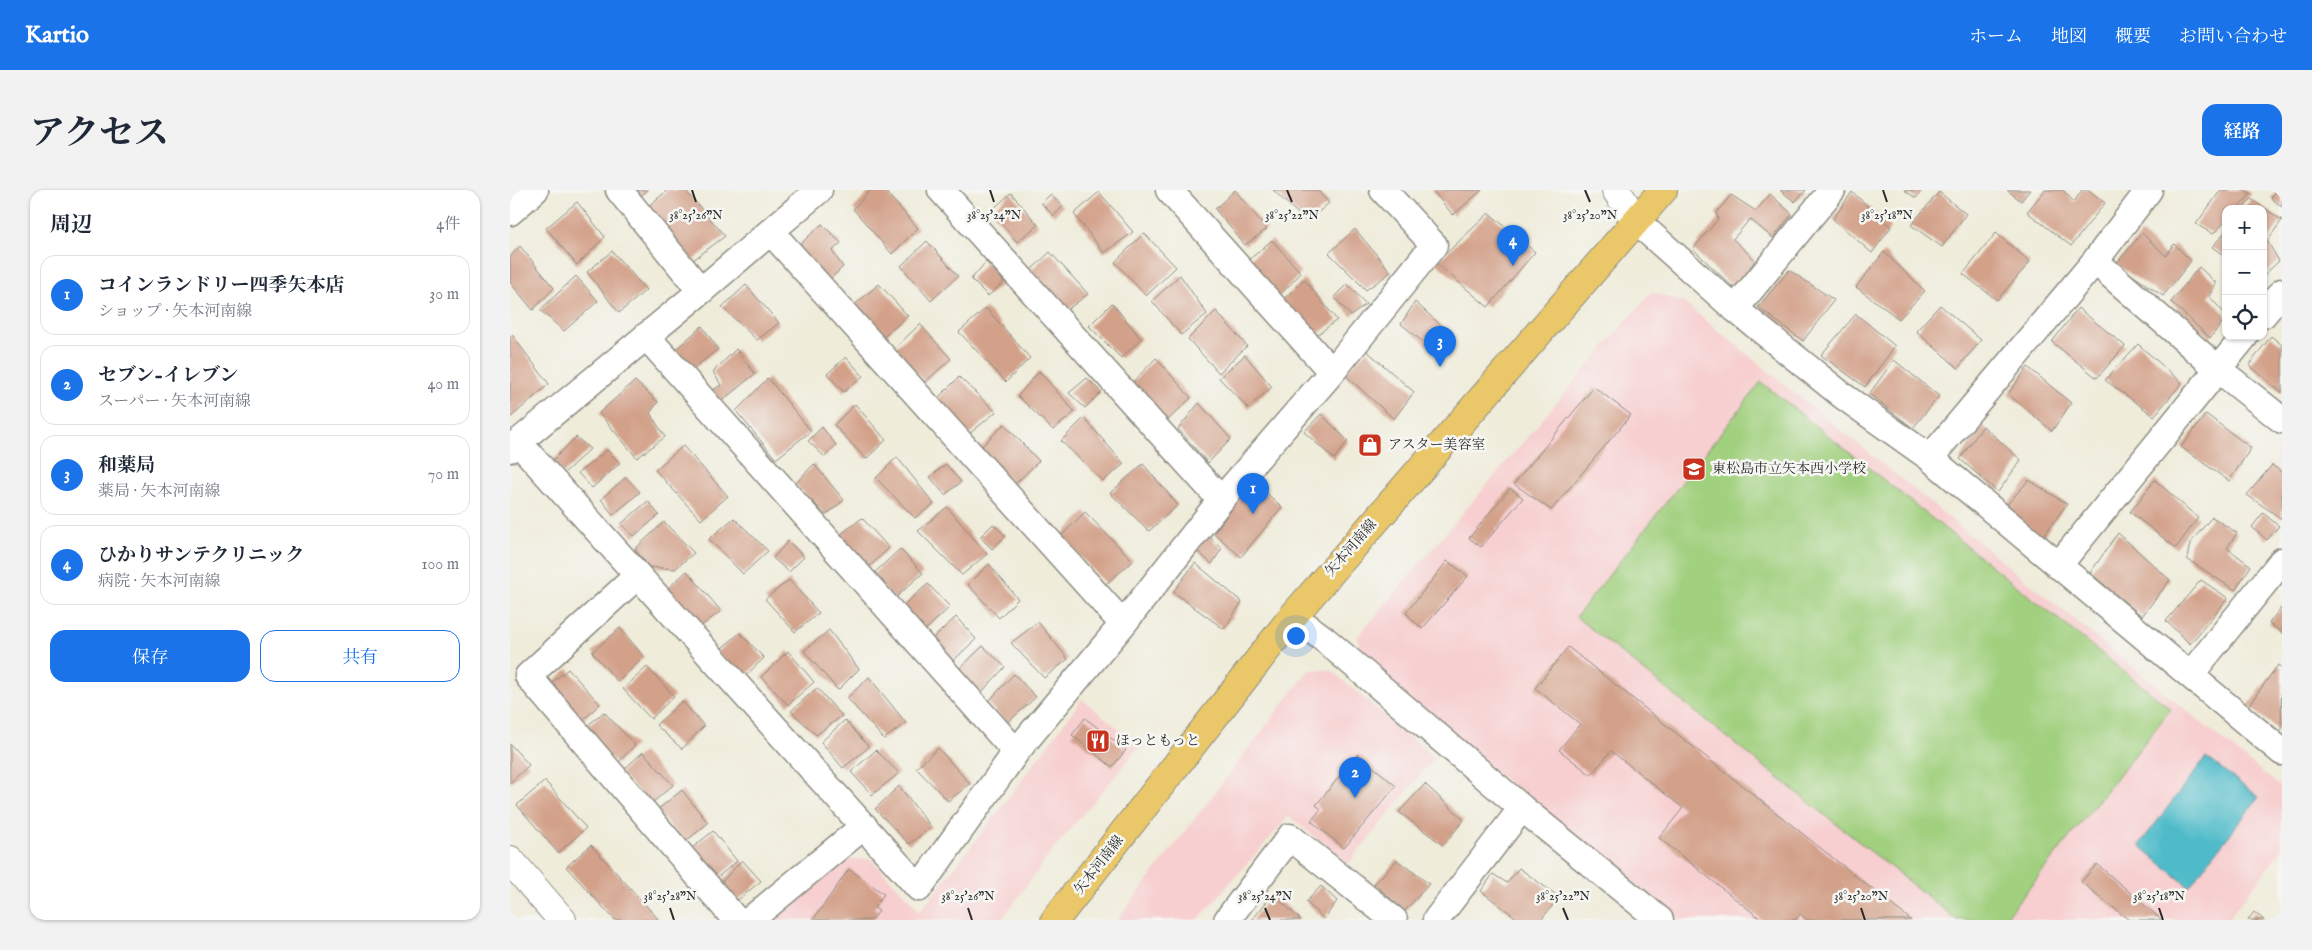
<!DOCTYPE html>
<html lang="ja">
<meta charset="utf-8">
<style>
:root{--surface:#fff;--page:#f2f2f3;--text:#1f2937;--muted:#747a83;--line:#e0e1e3;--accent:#1a73e8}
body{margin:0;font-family:"IM FELL English","Noto Serif JP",serif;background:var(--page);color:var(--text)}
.controls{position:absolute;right:15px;top:15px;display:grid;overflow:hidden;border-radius:10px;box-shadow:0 1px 4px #0004}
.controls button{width:45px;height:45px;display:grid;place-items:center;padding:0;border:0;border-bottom:1px solid var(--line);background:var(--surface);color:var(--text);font:25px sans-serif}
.you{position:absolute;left:785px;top:445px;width:18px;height:18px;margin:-12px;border:4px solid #fff;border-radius:50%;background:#1a73e8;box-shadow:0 0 0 8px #1a73e833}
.badge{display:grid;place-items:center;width:32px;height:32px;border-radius:50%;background:var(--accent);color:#fff;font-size:16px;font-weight:700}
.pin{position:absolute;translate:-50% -41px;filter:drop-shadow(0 1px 2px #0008)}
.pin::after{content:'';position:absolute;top:26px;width:18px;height:15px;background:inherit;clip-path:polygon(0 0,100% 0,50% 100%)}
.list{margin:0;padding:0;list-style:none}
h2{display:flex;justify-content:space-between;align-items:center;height:65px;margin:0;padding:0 20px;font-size:21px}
h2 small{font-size:16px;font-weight:400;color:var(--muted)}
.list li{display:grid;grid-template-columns:32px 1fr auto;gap:15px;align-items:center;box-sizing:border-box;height:80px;margin:0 10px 10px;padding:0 10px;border:1px solid var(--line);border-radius:15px}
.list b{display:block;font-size:19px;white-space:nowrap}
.list p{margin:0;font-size:16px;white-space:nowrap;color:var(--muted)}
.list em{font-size:16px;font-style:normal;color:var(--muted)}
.actions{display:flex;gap:10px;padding:15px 20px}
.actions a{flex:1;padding:11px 0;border:1px solid var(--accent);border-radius:15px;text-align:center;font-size:18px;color:var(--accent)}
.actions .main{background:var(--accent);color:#fff}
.icon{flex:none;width:28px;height:28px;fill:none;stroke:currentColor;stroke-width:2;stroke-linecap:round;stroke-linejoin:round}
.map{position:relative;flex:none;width:1772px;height:730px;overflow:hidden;border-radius:15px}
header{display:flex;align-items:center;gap:30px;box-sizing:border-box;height:70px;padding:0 25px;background:var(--accent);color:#fff}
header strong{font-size:24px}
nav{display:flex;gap:28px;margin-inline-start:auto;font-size:18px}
.intro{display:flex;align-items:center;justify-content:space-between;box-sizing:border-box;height:120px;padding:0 30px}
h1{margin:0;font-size:35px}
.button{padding:12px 22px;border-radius:15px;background:var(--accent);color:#fff;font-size:18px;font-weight:700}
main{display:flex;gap:30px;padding:0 30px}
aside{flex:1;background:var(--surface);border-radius:15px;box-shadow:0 1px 4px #0004}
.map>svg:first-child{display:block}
.built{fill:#f7cfd0}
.green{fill:#a1d07f;stroke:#667e55}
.water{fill:#4fbbc9;stroke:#3d737a}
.building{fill:#d3a18a}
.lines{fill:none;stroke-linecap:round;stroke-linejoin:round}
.minor-casing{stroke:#8d8c82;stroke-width:29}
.tertiary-casing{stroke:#8d8c82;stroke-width:30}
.primary-casing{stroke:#8d8c82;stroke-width:30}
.minor{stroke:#fff;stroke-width:26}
.tertiary{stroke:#fff;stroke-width:28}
.primary{stroke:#eac769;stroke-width:28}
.ticks{fill:none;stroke:#2b2b2b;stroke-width:2}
.labels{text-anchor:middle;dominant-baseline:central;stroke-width:5;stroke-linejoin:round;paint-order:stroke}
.poi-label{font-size:14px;fill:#2b2b2b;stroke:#f6f6f2;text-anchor:start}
.street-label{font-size:14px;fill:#2b2b2b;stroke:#f6f6f2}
.ticks-label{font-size:12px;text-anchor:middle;fill:#2b2b2b;stroke:#f6f6f2;stroke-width:5;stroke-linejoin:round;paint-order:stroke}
</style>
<header>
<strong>Kartio</strong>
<nav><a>ホーム</a><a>地図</a><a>概要</a><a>お問い合わせ</a></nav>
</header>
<div class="intro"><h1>アクセス</h1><a class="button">経路</a></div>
<main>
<aside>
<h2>周辺<small>4件</small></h2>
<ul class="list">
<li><span class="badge">1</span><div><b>コインランドリー四季矢本店</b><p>ショップ · 矢本河南線</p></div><em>30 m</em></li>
<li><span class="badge">2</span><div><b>セブン-イレブン</b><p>スーパー · 矢本河南線</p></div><em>40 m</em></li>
<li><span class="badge">3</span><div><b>和薬局</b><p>薬局 · 矢本河南線</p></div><em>70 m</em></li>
<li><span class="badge">4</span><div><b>ひかりサンテクリニック</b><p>病院 · 矢本河南線</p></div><em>100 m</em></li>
</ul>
<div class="actions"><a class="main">保存</a><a>共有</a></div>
</aside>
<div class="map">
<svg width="1772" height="730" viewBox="0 0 1772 730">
<rect width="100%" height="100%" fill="#f6f6f2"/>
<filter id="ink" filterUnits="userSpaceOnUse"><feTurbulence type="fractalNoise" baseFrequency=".02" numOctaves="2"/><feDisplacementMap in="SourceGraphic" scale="10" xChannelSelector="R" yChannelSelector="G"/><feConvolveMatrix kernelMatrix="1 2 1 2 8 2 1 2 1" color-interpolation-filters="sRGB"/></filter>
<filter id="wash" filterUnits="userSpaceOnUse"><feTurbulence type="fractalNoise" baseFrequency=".0096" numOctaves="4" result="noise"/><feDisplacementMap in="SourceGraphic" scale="20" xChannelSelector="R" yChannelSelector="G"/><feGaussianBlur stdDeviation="1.12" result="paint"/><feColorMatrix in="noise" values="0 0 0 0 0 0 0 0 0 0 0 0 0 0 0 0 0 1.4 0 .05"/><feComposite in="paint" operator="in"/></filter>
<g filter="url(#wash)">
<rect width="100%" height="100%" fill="#efecda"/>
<path class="built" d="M1141,102L1173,112L1772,598V660L1717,730H1169L850,473L848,446Z
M799,480H821L924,568L838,674L779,626L688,730H607Z
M572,509L630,556L543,660L491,730H264L337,669H361L410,721L488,622Z"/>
<path class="green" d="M1251,192L1661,519L1494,730H1447L1066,427Z"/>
<path class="water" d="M1696,567L1749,607L1679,697L1629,655Z"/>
<g id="blocks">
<path class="building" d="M121,0H138L128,8Z
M158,0H175L215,46L182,71L137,17Z
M361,0H374L408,38L382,64L343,19Z
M725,0L757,39L735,55L705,19Z
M763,0H807L819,13L797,32Z
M922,0H972L943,25Z
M1270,0H1296L1285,12Z
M1394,0H1412L1406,8Z
M1497,0H1520L1511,11Z
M1535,0H1553L1564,12L1572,0H1579L1595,13L1561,56L1517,22Z
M1711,0H1735L1741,4L1727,19H1716V31L1703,44L1686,34Z
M1766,0H1772V17L1761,8Z
M589,2L623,42L594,63L564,24Z
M1342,2L1381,37L1362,63L1323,29Z
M1429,2L1456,24L1432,57L1401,35Z
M501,3L528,35L507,52L481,21Z
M1260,4L1282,24L1263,48L1240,29L1223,49L1245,70L1226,100L1183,59L1208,29L1206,23L1221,5L1246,21Z
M540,5L553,16L544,26L531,13Z
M1741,9L1772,30L1757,51L1769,71L1753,86V19H1733Z
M67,12L95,47L67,75L36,38Z
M979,23L1025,62L978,117L926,73Z
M312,34L331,53L322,61L333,77L316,93L285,59Z
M845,39L881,82L856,100L819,63Z
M1716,41V67L1702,57Z
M634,43L666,77L636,106L605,72Z
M1486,43L1520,72L1487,110L1453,84Z
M1632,43L1656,66L1664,54L1681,71L1653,106L1606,74Z
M762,50L791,83L767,108L733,75Z
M417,51L448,86L421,111L391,76Z
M10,56L44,98L23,120L0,92V67Z
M102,61L136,100L109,123L77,82Z
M540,62L578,104L557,120L521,80Z
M1374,62L1415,101L1389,129L1346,97Z
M476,72L494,92L478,106L461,89Z
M1689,77L1706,93L1699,106L1716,125V128L1700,148L1661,112Z
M1279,80L1324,110L1293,151L1248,117Z
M670,85L697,124L671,145L642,111Z
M66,86L88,111L54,141L30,120Z
M794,89L827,130L804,147L770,113Z
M369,94L398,126L370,150L342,117Z
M837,94L856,114L841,126L824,107Z
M236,95L269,133L247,150L212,117Z
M905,112L935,139L918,156L891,134Z
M602,113L631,149L611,168L579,136Z
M1430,115L1471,150L1448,178L1406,141Z
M476,118L520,168L496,192L449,142Z
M1568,118L1615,156L1587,188L1542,152Z
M706,121L737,156L709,183L678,149Z
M1346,124L1385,156L1355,197L1311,165Z
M410,134L441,169L415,192L383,160Z
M192,136L208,159L183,179L164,161Z
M2,145L39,194L0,228V147Z
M1761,146L1772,155V203L1739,175Z
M1628,154L1672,193L1644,226L1595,190Z
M226,159L245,184L209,213L200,202L211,195L203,182Z
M857,161L904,202L884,229L834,184Z
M735,165L762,197L738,218L709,188Z
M336,167L353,186L334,202L317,184Z
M646,168L681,208L656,232L621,194Z
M1384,170L1429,206L1403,238L1359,204Z
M1518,177L1561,213L1542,241L1498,204Z
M529,181L565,222L543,240L508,206Z
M449,187L486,222L459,244L427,209Z
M258,188L301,241L266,269L226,221Z
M577,188L591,202L575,218L559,203Z
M125,191L148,212L140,223L155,247L127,268L89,223Z
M1084,197L1121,225L1041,320L1004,294Z
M689,213L721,249L698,273L668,239Z
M345,214L376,250L356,269L324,235Z
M811,224L838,251L824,269L794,242Z
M1696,224L1741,258L1719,291L1671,257Z
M574,228L614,274L593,291L551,251Z
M494,234L529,271L504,295L468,260Z
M1473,236L1511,270L1488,302L1450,269Z
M312,237L326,255L315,267L298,251Z
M66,247L80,259L54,283L41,272Z
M173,256L218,306L191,330L145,280Z
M97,260L110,273L82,298L68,283Z
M387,267L424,314L405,328L366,288Z
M304,274L334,310L316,325L285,294Z
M436,274L451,292L435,305L420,287Z
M633,274L668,315L639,341L600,303Z
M1762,275L1772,283V329L1737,305Z
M116,287L130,302L103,325L91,309Z
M1519,290L1557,314L1532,348L1494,318Z
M1645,290L1688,328L1666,358L1620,322Z
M743,291L772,317L731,367L704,343Z
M1000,298L1013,308L971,357L959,348Z
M138,311L149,325L124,346L111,334Z
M437,317L477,364L452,385L408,341Z
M575,322L623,371L596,394L551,346Z
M1753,323L1769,336L1757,350L1742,337Z
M1702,327L1727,343L1717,358L1741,376L1725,400L1677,369L1680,353Z
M224,328L258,361L233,384L199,349Z
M352,328L379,358L357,379L326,348Z
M154,332L184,363L165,379L139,377L125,359Z
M483,334L496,346L482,359L470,347Z
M1608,343L1660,390L1632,426L1580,383Z
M698,346L712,358L702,374L686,360Z
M278,351L294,367L279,382L263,368Z
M390,359L413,383L384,409L361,386Z
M937,371L958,386L912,439L896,423Z
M685,373L732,412L714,439L663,402Z
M479,374L508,409L489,428L458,395Z
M177,381L211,421L190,437L156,400Z
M279,390L309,423L285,442L255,409Z
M1691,390L1718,408L1680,454L1656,431Z
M418,394L440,417L413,442L390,418Z
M1772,417V443L1759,433Z
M446,427L466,449L441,473L421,450Z
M528,432L558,469L534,488L501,453Z
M110,438L134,467L108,492L82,462Z
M319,440L349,479L328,500L294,461Z
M230,443L254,468L234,487L207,462Z
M473,456L495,477L469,505L446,482Z
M1058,457L1401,730H1297L1290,724L1286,730H1252L1149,648L1173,618L1101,561L1081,585L1049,560L1070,534L1025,498Z
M278,461L304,492L278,515L251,487Z
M1768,475L1772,478L1771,542L1738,516Z
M137,477L164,506L141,529L113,499Z
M58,479L90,514L71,532L38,496Z
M504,484L526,507L497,533L477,513Z
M359,487L396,533L374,549L337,508Z
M307,498L332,526L306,545L281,521Z
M172,511L194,536L172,559L146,535Z
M94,522L125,555L107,574L72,540Z
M575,528L616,560L602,577L562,545Z
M335,530L359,557L333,578L311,552Z
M0,554L19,575L0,593Z
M428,558L460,594L438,611L406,578Z
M366,560L389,583L362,605L341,582Z
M133,562L163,595L141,614L110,583Z
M848,564L886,596L834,658L801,631L811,619L806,615Z
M35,591L76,638L48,663L7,615Z
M915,594L954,630L933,655L889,622Z
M389,596L421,637L399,654L365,619Z
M172,600L198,633L175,652L146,621Z
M203,641L227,671L203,691L176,663Z
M81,655L149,730H105L56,677Z
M232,670L251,691L223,714L206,698Z
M887,670L919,694L895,721L864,694Z
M1587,674L1652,730H1619L1571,692Z
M1009,678L1049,707L1031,730H1009L971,701L983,684L997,693Z
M339,679L374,704L364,718L369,721L362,730H303Z
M811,696L827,711L814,729L796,712Z
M763,704L791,730H742Z
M1744,722L1754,730H1738Z"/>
</g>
</g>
<g filter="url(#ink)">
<use href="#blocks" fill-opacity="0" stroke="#8d8c82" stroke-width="1"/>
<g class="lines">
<g class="minor-casing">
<path id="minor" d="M109,0L191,101
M431,0L711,310
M659,0L822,182
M0,22L25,0
M1126,31L1225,119L1333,206L1420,268L1772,562
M261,42L613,434
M1585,71L1708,179L1772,230
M1225,119L1322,0
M1753,125L1772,102
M136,146L506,562
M8,252L409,698L506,562L613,434L711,310L822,182L924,55L873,0
M0,259L191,101L309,0
M1420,268L1585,71L1639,0
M1548,376L1735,146
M127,386L18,486L226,730
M783,426L814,449L1012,618L1150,730
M1680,485L1772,371
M240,730L354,636
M717,730L780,647L884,730
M926,730L1012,618"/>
</g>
<g class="tertiary-casing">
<path id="tertiary" d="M1106,0L1126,31
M0,670L52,730"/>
</g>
<g class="primary-casing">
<path id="primary" d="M545,730L783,426L1153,0"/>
</g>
<use href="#minor" class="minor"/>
<use href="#tertiary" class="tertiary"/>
<use href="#primary" class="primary"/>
</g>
</g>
<path class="ticks" d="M182,0L186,12M480,0L484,12M777,0L782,12M1075,0L1080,12M1373,0L1377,12M160,718L164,730M458,718L462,730M755,718L760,730M1053,718L1058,730M1351,718L1355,730M1649,718L1653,730"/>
<defs>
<g id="shop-square" transform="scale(1.25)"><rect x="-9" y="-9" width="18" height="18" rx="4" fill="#c8321e" stroke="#f6f6f2"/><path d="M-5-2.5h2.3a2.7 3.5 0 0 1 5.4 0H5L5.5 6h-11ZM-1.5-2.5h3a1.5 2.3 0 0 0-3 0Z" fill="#fff"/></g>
<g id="school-square" transform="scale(1.25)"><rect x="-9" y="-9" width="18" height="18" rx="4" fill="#c8321e" stroke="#f6f6f2"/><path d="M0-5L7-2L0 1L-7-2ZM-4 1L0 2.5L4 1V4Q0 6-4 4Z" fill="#fff"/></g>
<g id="restaurant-square" transform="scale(1.25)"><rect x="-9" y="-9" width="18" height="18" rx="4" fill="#c8321e" stroke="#f6f6f2"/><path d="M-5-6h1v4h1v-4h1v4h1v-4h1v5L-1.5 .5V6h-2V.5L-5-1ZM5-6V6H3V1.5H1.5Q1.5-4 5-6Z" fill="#fff"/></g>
</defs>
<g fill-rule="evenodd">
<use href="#shop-square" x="860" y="255"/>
<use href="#school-square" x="1184" y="279"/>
<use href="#restaurant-square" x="588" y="551"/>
</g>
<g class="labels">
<g class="poi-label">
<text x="878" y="255">アスター美容室</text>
<text x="1202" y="279">東松島市立矢本西小学校</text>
<text x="606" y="551">ほっともっと</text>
</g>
<g class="street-label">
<text transform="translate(841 358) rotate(-49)">矢本河南線</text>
<text transform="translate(589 675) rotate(-52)">矢本河南線</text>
</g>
</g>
<g class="ticks-label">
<text x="186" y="29">38°25'26"N</text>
<text x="484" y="29">38°25'24"N</text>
<text x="782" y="29">38°25'22"N</text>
<text x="1080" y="29">38°25'20"N</text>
<text x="1377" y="29">38°25'18"N</text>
<text x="160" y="710">38°25'28"N</text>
<text x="458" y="710">38°25'26"N</text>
<text x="755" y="710">38°25'24"N</text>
<text x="1053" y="710">38°25'22"N</text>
<text x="1351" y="710">38°25'20"N</text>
<text x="1649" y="710">38°25'18"N</text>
</g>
</svg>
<div class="controls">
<button>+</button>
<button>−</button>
<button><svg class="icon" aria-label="locate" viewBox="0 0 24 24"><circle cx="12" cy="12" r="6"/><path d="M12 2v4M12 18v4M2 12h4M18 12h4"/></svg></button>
</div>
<div class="you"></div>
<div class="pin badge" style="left:743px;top:324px">1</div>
<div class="pin badge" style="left:845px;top:608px">2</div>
<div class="pin badge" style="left:930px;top:177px">3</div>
<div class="pin badge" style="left:1003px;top:76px">4</div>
</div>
</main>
